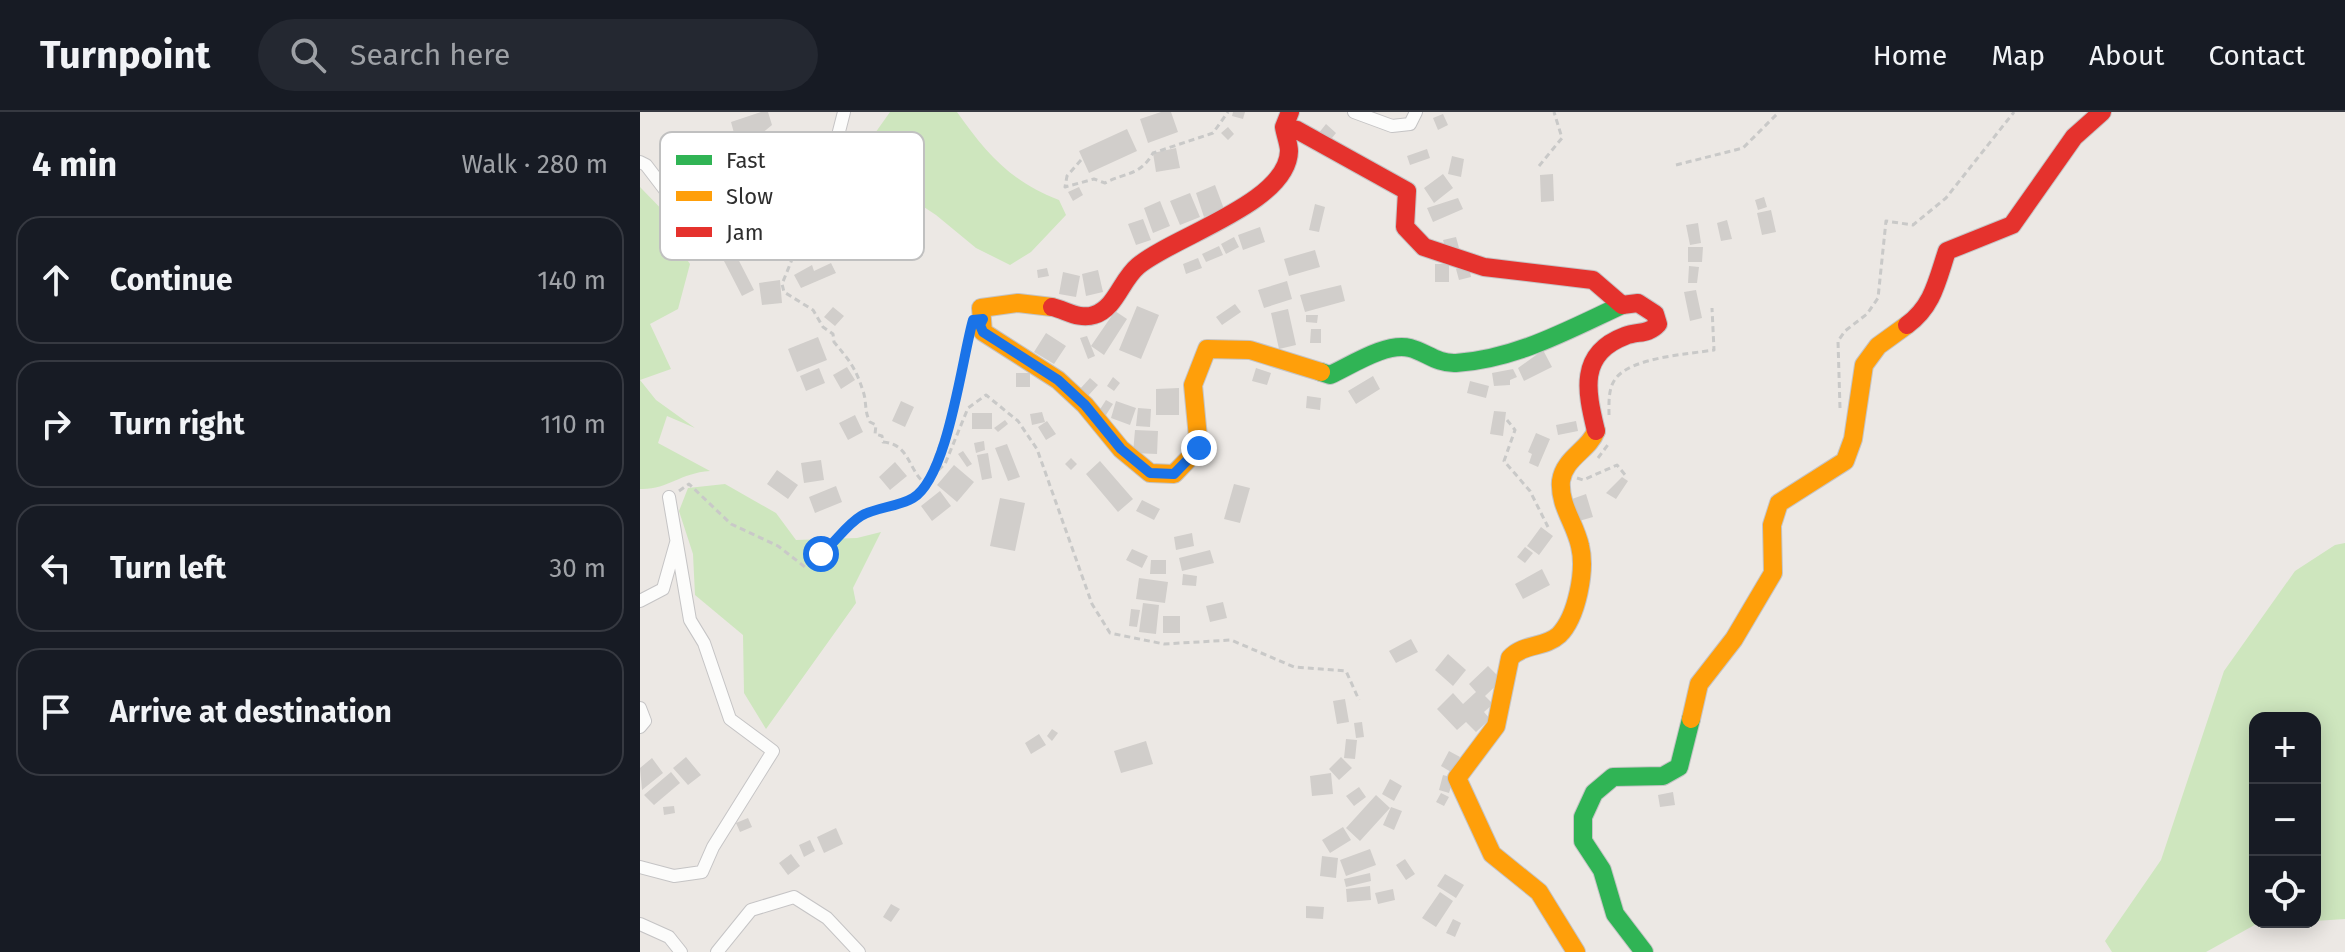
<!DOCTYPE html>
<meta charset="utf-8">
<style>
:root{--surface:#171b24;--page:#242831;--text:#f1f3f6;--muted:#9ea1a6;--line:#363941}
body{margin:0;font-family:"Fira Sans",sans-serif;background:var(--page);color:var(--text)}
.controls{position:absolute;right:24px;bottom:24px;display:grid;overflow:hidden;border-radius:16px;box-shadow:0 4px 20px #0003}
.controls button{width:72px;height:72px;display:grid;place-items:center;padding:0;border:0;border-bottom:2px solid var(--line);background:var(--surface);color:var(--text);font:40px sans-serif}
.stop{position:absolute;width:24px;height:24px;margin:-18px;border:6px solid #1a73e8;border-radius:50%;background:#fff}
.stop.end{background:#1a73e8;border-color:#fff;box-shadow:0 2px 8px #0008}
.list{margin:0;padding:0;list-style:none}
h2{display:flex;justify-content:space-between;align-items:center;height:104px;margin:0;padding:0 32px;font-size:34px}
h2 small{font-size:26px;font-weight:400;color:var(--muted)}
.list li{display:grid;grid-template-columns:52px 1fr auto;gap:24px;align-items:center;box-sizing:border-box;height:128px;margin:0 16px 16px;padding:0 16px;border:2px solid var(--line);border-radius:24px}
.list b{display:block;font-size:30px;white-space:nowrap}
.list em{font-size:26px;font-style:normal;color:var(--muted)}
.icon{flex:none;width:44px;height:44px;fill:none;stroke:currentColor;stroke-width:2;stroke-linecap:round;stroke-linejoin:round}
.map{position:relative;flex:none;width:1705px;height:840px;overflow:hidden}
header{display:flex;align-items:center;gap:48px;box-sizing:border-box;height:112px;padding:0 40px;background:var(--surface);border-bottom:2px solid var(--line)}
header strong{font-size:38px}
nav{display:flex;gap:44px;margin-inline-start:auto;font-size:28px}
.search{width:560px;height:72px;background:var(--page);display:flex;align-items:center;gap:20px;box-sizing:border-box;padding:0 28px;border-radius:44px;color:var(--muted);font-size:30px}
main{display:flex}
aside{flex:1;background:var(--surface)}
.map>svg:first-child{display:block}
.green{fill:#cee6be}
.building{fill:#d1cecb}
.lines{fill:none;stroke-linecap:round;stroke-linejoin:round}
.street-casing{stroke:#c5c4c5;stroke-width:14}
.fast-casing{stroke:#c5c4c5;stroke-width:20}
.slow-casing{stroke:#c5c4c5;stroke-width:20}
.jam-casing{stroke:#c5c4c5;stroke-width:20}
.path{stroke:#c9c9c8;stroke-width:3;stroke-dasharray:6 4;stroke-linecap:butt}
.street{stroke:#fcfcfb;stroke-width:12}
.fast{stroke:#30b455;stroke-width:18}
.slow{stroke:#ff9f0a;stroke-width:18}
.jam{stroke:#e5322d;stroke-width:18}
.route{stroke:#1a73e8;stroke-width:10}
.key{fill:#fff;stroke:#c0c0c0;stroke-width:2}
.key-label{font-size:22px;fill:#2e2e2e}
</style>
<header>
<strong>Turnpoint</strong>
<div class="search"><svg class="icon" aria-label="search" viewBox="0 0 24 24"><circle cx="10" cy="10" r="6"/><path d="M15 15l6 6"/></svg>Search here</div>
<nav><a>Home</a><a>Map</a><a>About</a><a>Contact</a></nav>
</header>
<main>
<aside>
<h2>4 min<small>Walk · 280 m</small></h2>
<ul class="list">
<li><svg class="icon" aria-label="ahead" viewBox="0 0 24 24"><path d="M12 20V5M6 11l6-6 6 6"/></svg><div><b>Continue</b></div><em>140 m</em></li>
<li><svg class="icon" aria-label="right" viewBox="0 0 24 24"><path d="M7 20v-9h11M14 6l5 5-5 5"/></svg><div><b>Turn right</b></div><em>110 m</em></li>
<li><svg class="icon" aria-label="left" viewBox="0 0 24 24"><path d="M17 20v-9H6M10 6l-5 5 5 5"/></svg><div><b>Turn left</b></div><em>30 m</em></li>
<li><svg class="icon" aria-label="arrive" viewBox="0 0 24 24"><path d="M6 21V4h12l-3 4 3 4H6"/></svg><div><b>Arrive at destination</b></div></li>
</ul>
</aside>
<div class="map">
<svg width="1705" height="840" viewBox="0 0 1705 840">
<rect width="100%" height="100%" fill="#ece8e4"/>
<path class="green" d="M250,0H317C346,41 371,70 419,88L426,103L391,140L370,153L336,136L296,103L240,66L221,41Z
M0,75L35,111L37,133L50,152L38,197L10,212L31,257L0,268Z
M0,268L16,288L55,316L27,304L18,331L70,359C39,361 28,378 0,377Z
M85,372L136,401L156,428L217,426L241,420L213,476L216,491L126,617L104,581L103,523L55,483L53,442L39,399L48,376Z
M1705,431V807L1675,809V606H1615V810H1620L1566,840H1472L1465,829L1521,748L1584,559L1655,459L1695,433Z"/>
<path class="building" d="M121,0H128L132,13L116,26L97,32L91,10Z
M521,0H531L538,20L508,31L500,7Z
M593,0H605L603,7L592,4Z
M803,2L808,13L798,18L793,6Z
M686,12L696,21L688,31L678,22Z
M588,15L594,22L588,28L581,21Z
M487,17L497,39L449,61L439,39Z
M536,36L540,56L516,60L513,41Z
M787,37L790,46L770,53L767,44Z
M812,44L824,47L821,65L808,62Z
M803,62L813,76L794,91L784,76Z
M913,62L914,89L901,90L900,63Z
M575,73L584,97L564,105L556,81Z
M439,75L443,83L433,89L428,80Z
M550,81L560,105L540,113L530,89Z
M1124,85L1127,95L1118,98L1115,88Z
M818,86L823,97L793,110L787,96Z
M520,89L530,114L513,121L504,96Z
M675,92L685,95L679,120L669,118Z
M1131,98L1136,120L1122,123L1117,101Z
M503,107L511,128L496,133L488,112Z
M1087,108L1092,127L1081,129L1077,111Z
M1058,111L1061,131L1050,133L1046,113Z
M620,115L625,130L603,138L598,123Z
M594,125L599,135L586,142L581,132Z
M816,125L819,136L806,139L803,128Z
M579,134L583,143L566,150L562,142Z
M1048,135H1063L1062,150H1048Z
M675,138L680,155L649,164L644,147Z
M96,143L114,178L102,184L84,149Z
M558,146L562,156L546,162L543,152Z
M191,151L196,161L161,176L154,163L172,153L174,159Z
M795,152H809V170H795Z
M829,154L831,165L819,168L816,157Z
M1049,154L1059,155L1057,171H1048Z
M407,156L409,164L398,166L397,158Z
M458,158L463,180L446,184L442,162Z
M423,160L440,164L436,185L419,182Z
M140,168L142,191L122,193L119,171Z
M647,169L652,187L624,196L618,178Z
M701,173L705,189L665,200L660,183Z
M1056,178L1062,206L1050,209L1044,180Z
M595,192L601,200L582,213L576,205Z
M497,194L519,203L501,247L479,238Z
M193,195L204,204L195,214L184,205Z
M648,197L656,233L639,237L631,201Z
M475,199L487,207L464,243L451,234Z
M666,203H678L677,211L666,210Z
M671,217H681V231H670Z
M406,221L426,234L414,252L394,240Z
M447,224L455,244L448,247L440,226Z
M178,225L187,248L157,260L148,237Z
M903,238L912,255L884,269L878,256Z
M207,255L215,268L201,277L193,263Z
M179,256L185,271L166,279L160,264Z
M616,256L631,261L627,273L612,269Z
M873,257L877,265L870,268V273L854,274L852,261Z
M376,261H390V275H376Z
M733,264L740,277L716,292L708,279Z
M473,265L480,271L474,279L467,274Z
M450,266L458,273L447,285L439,278Z
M830,269L849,274L846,286L827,281Z
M539,276V303H516V277Z
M667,284L681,286L680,298L666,296Z
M466,288L473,292L464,306L457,302Z
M261,289L274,295L265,315L252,309Z
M476,289L496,296L490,313L471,306Z
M498,296L511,297L510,315L496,314Z
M854,299L866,300L863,324L850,322Z
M402,300L405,310L392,313L390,302Z
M332,301H352V317H332Z
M215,303L223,320L208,328L199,311Z
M365,308L368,312L358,320L354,316Z
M407,309L416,322L406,328L398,315Z
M936,309L938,319L918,323L916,313Z
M495,318L518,319L517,342L493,341Z
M896,321L910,327L898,355L889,351L892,342L888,340Z
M344,329L345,338L336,341L334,331Z
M367,332L380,365L368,369L355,336Z
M323,339L332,352L327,355L318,342Z
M348,341L352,366L342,368L337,343Z
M431,346L437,352L431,358L425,352Z
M181,348L184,368L164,371L161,351Z
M460,349L493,387L478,400L446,362Z
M255,350L267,364L250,378L239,365Z
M314,353L334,370L317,390L297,373Z
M137,358L158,373L148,387L127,372Z
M982,365L988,369L976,387L966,381Z
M594,372L610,376L600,411L584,407Z
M196,374L202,390L175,401L169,385Z
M300,379L311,394L292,409L281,394Z
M946,382L953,405L939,409L932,387Z
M360,386L385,391L375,439L350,434Z
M502,388L520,397L514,408L496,399Z
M901,415L913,424L899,443L887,434Z
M552,421L554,434L536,438L534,425Z
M885,435L893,441L885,451L877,445Z
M492,437L508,444L502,456L486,448Z
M570,438L574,451L542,459L539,446Z
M511,448H526V462H510Z
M902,457L910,473L883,487L875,472Z
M543,462L557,464L556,474L542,473Z
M499,466L528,470L525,491L496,487Z
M583,490L587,506L570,510L566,494Z
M503,491L519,493L516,522L499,520Z
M491,497L500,498L497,515L489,514Z
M523,504H540V521H523Z
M771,527L778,540L756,551L749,539Z
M808,542L826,558L813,574L795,558Z
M848,554L862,568L845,584L853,592L844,600L850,607L836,620L826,610L817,618L797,597L813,581L823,592L836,580L829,572Z
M705,587L709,610L697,612L693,589Z
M722,610L724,625L716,626L714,611Z
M412,617L418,621L412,629L407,624Z
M399,622L406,633L391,642L385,631Z
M706,627L717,628L715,647L704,646Z
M506,629L513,652L481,661L474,639Z
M809,639L820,645L811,660L801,654Z
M46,645L61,663L48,673L33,656Z
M701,645L712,656L699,668L689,657Z
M12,646L23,661L2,678L0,656Z
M31,660L40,671L14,693L4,683Z
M691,661L693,682L672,684L670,664Z
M803,663L814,666L809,681L799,678Z
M750,667L762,674L754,689L742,682Z
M719,675L726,685L714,694L706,684Z
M1033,680L1035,693L1020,695L1018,683Z
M801,681L809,685L804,694L796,690Z
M736,683L750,696L720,729L706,716Z
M34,694L35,701L24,703L23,695Z
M751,695L762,699L754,718L743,713Z
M108,706L112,715L100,720L96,711Z
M703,715L711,728L690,741L682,728Z
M196,716L203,732L184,741L177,725Z
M170,728L175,739L164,745L159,733Z
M730,737L736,753L706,764L700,748Z
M151,742L160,754L148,763L139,751Z
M682,744L698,746L696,766L680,764Z
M765,747L775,762L766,768L756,753Z
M730,761L731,769L706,775L704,767Z
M805,762L824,773L816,786L797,774Z
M730,774L731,788L707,790L706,777Z
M753,777L755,788L738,792L735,781Z
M800,780L813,789L796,815L782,806Z
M251,792L260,797L251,810L243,805Z
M666,794L684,795L683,807L666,806Z
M813,807L821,811L815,825L806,821Z"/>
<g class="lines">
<g class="street-casing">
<path id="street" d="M714,0L752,14L770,12L776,0
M0,50L6,53L32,87L94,123L114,131L131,132L149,126L177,105L204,0
M0,489L23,477L36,431
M0,596L5,609L0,615
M0,755L34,764L62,760L73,735L133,639L90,607L64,531L50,508L29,385
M0,812L29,825L41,840
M77,840L111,798L154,785L187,806L219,840"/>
</g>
<g class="fast-casing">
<path id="fast" d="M681,260L690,263C712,253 746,230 770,236C786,240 797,252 816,251C876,247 928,218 982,193
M1004,840L975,802L962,758L943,729V705L954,681L973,665L1023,664L1039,655L1051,607"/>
</g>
<g class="slow-casing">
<path id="slow" d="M412,195L378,191L341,196L343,220L418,268L445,293L481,337L510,361L534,362L559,336L553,273L567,237L610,238L681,260
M1051,607L1059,572L1094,527L1133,461L1132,413L1139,391L1205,349L1213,327L1224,253L1238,234L1267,213
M936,840L899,780L852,742L817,666L856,614L870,546C884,531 905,536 919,523C937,505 946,458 940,434C935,411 919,393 921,369C924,346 949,338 956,319"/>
</g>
<g class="jam-casing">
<path id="jam" d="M650,0L644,15L657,18L767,79L765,115L784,135L844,155L953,168L982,193L998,191L1015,202L1018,212C1008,223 998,219 985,224C937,242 947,281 956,319
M412,195C426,198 439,208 454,203C476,196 481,168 498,154C534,124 648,91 649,39C649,32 645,22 644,15
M1267,213C1293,194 1297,169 1307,139L1372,113L1434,25L1462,0"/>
</g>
<path class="path" d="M441,48L427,64L425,75L454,67L465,71C486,60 500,64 513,41L573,21L588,0
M1036,53L1103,36L1139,0
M899,54L922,26L914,0
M151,144H169
M153,145L142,172L144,180L173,198L183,215L193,222L194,230C208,247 215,254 223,279C227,290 224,299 230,310L236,313L235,322L242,324L243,330C269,332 268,356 284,371L305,352L328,296L346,283L378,309L397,337L452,492L470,521L524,532L591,528L654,555L706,559L719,588
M1200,296L1198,229L1205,219L1227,202L1238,186L1246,109L1273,113L1306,86L1374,0
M969,303C969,290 968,276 976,266C993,245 1049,242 1074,238L1072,196
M867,308L875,318L864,349L890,379L908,415
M958,346L970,330
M288,366L322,272L329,224
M937,366L943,368L977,353L986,364
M39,379L49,372L91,412L138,434L165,455L197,430L219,405L274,386L284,372"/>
<use href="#street" class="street"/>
<use href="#fast" class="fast"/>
<use href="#slow" class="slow"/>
<use href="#jam" class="jam"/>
</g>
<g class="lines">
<path class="route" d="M181,442C195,431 206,413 221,404C236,395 258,395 273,386C308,365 322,246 333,208L343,207L340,213L343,220L418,268L445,293L481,337L510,361L534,362L559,336"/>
</g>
<rect x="20" y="20" width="264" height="128" rx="12" class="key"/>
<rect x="36" y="43" width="36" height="10" fill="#30b455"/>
<rect x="36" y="79" width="36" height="10" fill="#ff9f0a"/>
<rect x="36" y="115" width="36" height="10" fill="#e5322d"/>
<g class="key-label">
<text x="86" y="56">Fast</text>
<text x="86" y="92">Slow</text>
<text x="86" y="128">Jam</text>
</g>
</svg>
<div class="controls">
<button>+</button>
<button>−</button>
<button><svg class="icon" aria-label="locate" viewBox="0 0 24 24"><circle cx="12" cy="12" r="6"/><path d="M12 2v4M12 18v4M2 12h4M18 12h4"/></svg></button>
</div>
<div class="stop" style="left:181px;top:442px"></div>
<div class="stop end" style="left:559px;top:336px"></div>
</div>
</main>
